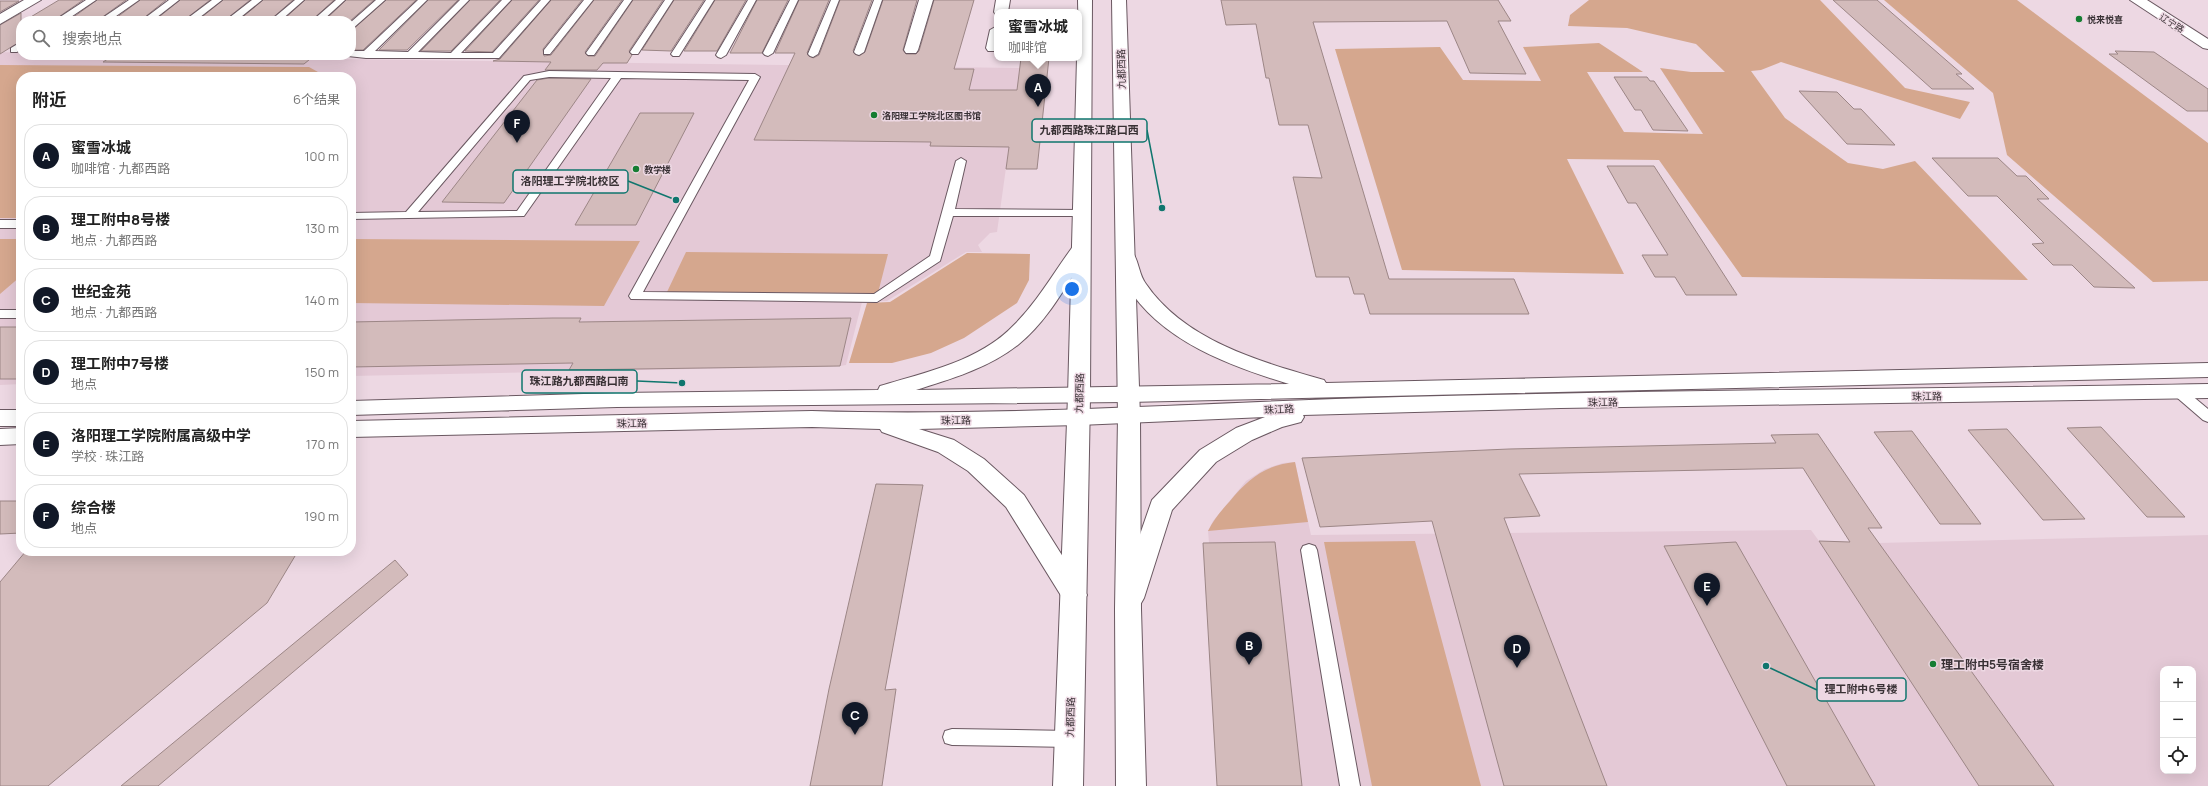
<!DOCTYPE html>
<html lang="zh">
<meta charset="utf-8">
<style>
:root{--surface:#fff;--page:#f6f6f6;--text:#222;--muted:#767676;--line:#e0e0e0;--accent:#111827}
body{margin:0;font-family:Manrope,"Noto Sans SC",sans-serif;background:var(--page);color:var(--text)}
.controls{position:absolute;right:12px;bottom:12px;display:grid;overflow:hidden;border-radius:8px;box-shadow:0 4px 16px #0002}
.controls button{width:36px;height:36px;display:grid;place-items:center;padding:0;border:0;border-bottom:1px solid var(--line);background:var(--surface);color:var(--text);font:20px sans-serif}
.you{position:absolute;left:1072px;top:289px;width:14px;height:14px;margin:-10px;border:3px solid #fff;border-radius:50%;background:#1a73e8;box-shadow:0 0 0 6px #1a73e833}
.badge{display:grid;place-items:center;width:26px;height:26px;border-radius:50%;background:var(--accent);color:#fff;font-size:13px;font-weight:700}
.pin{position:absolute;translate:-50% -33px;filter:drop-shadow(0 1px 2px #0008)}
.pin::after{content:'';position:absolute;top:21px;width:14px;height:12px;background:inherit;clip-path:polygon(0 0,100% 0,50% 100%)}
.popup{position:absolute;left:994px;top:9px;width:88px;height:52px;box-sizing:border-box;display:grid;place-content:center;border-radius:8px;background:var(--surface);filter:drop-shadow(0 1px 3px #0005);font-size:13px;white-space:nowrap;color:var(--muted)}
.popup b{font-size:15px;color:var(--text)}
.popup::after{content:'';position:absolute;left:50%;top:100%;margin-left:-8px;border:8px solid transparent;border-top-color:var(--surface)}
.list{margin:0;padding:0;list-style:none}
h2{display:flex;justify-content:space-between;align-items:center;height:52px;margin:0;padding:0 16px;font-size:17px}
h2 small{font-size:13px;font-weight:400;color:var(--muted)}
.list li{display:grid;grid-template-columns:26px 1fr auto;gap:12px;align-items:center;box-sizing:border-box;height:64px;margin:0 8px 8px;padding:0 8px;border:1px solid var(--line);border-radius:16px}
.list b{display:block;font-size:15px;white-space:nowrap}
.list p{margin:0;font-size:13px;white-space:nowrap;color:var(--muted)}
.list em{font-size:13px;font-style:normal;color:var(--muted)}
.icon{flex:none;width:22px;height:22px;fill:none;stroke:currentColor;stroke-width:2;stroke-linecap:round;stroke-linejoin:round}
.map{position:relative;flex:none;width:2208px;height:786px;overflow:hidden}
.search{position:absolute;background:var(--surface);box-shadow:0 4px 16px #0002;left:16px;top:16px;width:340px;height:44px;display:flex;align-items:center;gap:10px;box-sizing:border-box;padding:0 14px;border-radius:16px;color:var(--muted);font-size:15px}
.panel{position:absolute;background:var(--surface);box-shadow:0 4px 16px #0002;left:16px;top:72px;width:340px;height:484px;border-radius:16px}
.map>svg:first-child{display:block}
.built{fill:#e4c9d6;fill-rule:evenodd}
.green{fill:#d5a78e}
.building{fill:#d3bbbb;stroke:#9c8686}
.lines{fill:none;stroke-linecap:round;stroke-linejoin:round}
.service-casing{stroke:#6a5861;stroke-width:2}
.minor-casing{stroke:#6a5861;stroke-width:2}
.secondary-casing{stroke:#6a5861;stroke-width:2}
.primary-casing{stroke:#6a5861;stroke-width:2}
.service{fill:#fff;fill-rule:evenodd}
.minor{fill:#fff;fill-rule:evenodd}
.secondary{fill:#fff;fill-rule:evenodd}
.primary{fill:#fff;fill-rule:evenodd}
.poi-dot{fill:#157d32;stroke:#edd8e3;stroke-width:1.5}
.labels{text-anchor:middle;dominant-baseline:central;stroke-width:3;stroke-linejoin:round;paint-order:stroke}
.far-poi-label{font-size:9px;font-weight:bold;fill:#393135;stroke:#edd8e3;text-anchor:start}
.far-street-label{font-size:9px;fill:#393135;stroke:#edd8e3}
.street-label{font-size:10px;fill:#393135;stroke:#edd8e3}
.near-poi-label{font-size:12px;font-weight:bold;fill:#393135;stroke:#edd8e3;text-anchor:start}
.leader{fill:none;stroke:#0f766e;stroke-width:1.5}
.callout-dot{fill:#0f766e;stroke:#edd8e3;stroke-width:1.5}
.callout{fill:#edd8e3;stroke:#0f766e;stroke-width:1.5}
.callout-label{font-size:11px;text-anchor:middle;font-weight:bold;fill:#393135}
</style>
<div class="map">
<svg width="2208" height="786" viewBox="0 0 2208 786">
<rect width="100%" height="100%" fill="#edd8e3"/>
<path class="built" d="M0,52L21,53V55L1020,68L997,232L990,233L978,245L982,252H966L887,301L862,302L846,365L840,366L351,376V77H21V384L0,385Z
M1295,462L1311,535L1811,530L1819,541L1878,543L2208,535V786H1217L1203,543H1209L1208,531L1213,521L1246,481L1265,469L1283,463ZM2163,669H2193V771H2163Z"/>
<path class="green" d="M1589,0H1820L1905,88L1970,102L1960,119L1781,62L1761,70L1751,71L1785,118L1848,163L1883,169L1915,161L2028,280L1742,277L1659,160L1567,159L1624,274L1402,270L1335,49L1440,47L1463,80L1541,81L1523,47L1599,43L1643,72H1587L1624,132L1703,134L1660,68L1691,72H1725L1696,44L1627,28L1568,26L1570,15Z
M1884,0H2017L2208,143V281L2153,282L2007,155L1993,93Z
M0,65L309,67L327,77H21V218H0Z
M0,239H21V276L0,294Z
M351,239L640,241L604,306L351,303Z
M686,252L888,254L878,293L667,292Z
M967,253L1030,254L1029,280L1017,303L964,338L931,353L892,363H849L867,303L890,302Z
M1295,462L1308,522L1208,531C1214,519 1221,511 1230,501C1248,479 1265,465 1295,462Z
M1415,541L1481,786H1372L1324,542Z"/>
<path class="building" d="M59,0H83L53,21H24Z
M97,0H126L97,21H68Z
M140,0H166L140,21H112Z
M180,0H210L183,21H154Z
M223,0H250L224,21H197Z
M263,0H293L269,21H238Z
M305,0H334L311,21H282Z
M346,0H374L350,21H324Z
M386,0H416L363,50H351V31Z
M428,0H458L407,50H379Z
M470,0H500L451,51H421Z
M512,0H539L492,52L465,51Z
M551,0H582L543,49L544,56L551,55L594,0H622L585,52L588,56H595L633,0H663L629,51L632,55L627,63H603L597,70H545L551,62L493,61L500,59Z
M674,0H704L671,51L642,50Z
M715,0H746L717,51H684Z
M757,0H788L762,53H730Z
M799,0H829L807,53L813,58L819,55L840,0H872L853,51L859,56L865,52L883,0H917L903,50L906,54H916L919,51L934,0H974L954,69H974L969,90H1017L1021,58H1049L1037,169H1006L1009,147L930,146L931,142L754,140L795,53H775Z
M1221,0H1498L1511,21H1498L1526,74L1470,73L1447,21L1313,22L1389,279H1514L1529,314H1370L1364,294H1354L1349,277H1316L1293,177L1322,178L1308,125H1279L1269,78H1266L1256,24L1226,25Z
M1833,0H1877L1962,74H1956L1974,89H1932Z
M0,1H19L0,12Z
M21,13V41L0,54V25Z
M2115,51L2154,52L2208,89V111H2187L2109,54H2118Z
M114,55H315L304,64L103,62Z
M1614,77H1647L1650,81H1654L1688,131L1653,130L1641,110H1635Z
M549,78L591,79L504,203L442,202L537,80Z
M1799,91L1837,92L1854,109H1861L1895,145L1847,144Z
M640,113H694L636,225H575Z
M1932,158H1998L2017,176H2026L2049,199H2037L2135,288L2094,287L2072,265H2053L2032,244L2044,243L1997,196H1968Z
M1607,166H1654L1737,295H1686L1675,277H1655L1642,255H1668L1636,203H1628Z
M553,318H581L579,322L851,318L840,366L569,370L573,363L351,367V322Z
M0,327H21V379H0Z
M2101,427L2185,517H2147L2067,428Z
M2007,429L2085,519L2043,520L1968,430Z
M1912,431L1981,524H1940L1874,432Z
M1818,434L1882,528H1868L2054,786H1979L1819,541L1850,542L1803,468L1519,474L1540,516L1504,518L1607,786H1504L1432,521L1320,527L1302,458L1509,449L1776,443L1771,435Z
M876,484L923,485L885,690L896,689L882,786H810L829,689Z
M0,501H21V533L0,534Z
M1275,542L1302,786H1217L1203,543Z
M1736,542L1875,786H1787L1664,546Z
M26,551H298L267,603L48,786H0V582Z
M395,560L408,575L158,786H121Z"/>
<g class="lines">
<g class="service-casing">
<path id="service" d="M86,0H96L65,21H54Z
M129,0H139L109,21H98Z
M169,0H179L152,21H141Z
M212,0H222L195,21H184Z
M252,0H262L236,21H225Z
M295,0H304L280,21H270Z
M336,0H345L322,21H312Z
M376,0H385L351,30V22Z
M418,0H427L375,51L408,52L460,0H469L418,52L451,53L502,0H511L461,53H493L541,0H550L499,58H366L348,56L351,55V51H364Z
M584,0H593L550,54H544V50Z
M624,0H632L594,55H588L586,53Z
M665,0H673L638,54H632L630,52Z
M706,0H714L679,56H673L671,54Z
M748,0H756L726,55L721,58L718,57L716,55Z
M790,0H798L773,53L768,56L765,55L763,53Z
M831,0H839L818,54L813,57L810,56L808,54Z
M874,0H882L864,52L859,55L856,54L854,52Z
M21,42V49L17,52H11V48Z
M549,71L755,74L760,77L643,292L874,294L930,256L956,161L961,158L966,161L955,209L1082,210L1088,213L1082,216H953L940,261L877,302L631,299L629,296L749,80L621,78L524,216L351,219V213L406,212L524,76ZM549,77L611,78L517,211L418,212L530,80Z
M0,220H21V228H0Z
M0,310H21V318H0Z
M2179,387L2184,389L2208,409V422L2203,420L2174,395L2172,392L2174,389Z
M1309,544L1315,546L1317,550L1360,786H1340L1301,550L1303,546Z
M952,729L1070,731L1077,733L1079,739L1077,745L1070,747L952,745L945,743L943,737L945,731Z"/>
</g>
<g class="minor-casing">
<path id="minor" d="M24,0H41L0,24V14Z
M919,0H933L918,50L916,53H906L904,50Z
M996,0H1010L1008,12H997L996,15L994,12Z
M997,26V51H988L986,48L990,30Z"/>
</g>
<g class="secondary-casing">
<path id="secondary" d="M2130,0H2147L2208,39V49L2203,48Z
M1081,243L1088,245L1090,249C1069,280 1049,320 1019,344C989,368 951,379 916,390L1289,384C1230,366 1161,341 1127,286C1122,277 1119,267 1116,257L1119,253L1126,251L1133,253C1139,262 1139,275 1146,284C1185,341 1261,362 1324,380L1326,383L2208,363V377L1128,402L617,407L351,415V401L617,393L878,390L880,386C926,372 980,361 1014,325C1038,301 1054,272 1074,245Z
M2208,384V398L1561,408L1303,415L1304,417L1301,422L1282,427L1252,440L1216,462L1172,510L1144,598L1140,605L1131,608L1122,605L1118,598L1152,500L1200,450L1236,428L1265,417L1079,425L919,429L954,440L984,459L1024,495L1087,595L1083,602L1074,605L1065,602L1006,507L968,471L938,452L882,432L880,429L812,427L351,437V421L812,411C1009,417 1205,402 1401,397C1670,390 1939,389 2208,384Z
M0,410H21V426H0Z
M21,428V444L0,445V429Z"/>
</g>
<g class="primary-casing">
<path id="primary" d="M1078,0H1092L1090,396L1083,786H1053L1068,396L1077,58H1079Z
M1112,0H1126L1140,417L1141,609L1146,786H1116L1115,609L1118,417Z"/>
</g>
<use href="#service" class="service"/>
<use href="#minor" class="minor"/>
<use href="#secondary" class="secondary"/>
<use href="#primary" class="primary"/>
</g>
<g class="poi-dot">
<circle cx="2079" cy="19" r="4"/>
<circle cx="874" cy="115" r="4"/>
<circle cx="636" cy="169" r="4"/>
<circle cx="1933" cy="664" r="4"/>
</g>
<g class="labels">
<g class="far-poi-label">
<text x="2087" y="19">悦来悦喜</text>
<text x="882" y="115">洛阳理工学院北区图书馆</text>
<text x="644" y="169">教学楼</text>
</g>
<g class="far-street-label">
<text transform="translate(2172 23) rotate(32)">辽宁路</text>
</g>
<g class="street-label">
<text transform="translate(1121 69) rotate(-91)">九都西路</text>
<text transform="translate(1079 393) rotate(-88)">九都西路</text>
<text transform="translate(1927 396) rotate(-1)">珠江路</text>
<text transform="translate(1603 402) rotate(-1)">珠江路</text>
<text transform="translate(1279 409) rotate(-3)">珠江路</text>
<text transform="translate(956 420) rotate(-1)">珠江路</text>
<text transform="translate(632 423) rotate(-1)">珠江路</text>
<text transform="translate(1070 717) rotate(-88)">九都西路</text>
</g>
<g class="near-poi-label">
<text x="1941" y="664">理工附中5号宿舍楼</text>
</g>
</g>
<path class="leader" d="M1162 208L1147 130M676 200L628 181M682 383L637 381M1766 666L1817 690"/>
<g class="callout-dot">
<circle cx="1162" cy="208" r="4"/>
<circle cx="676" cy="200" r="4"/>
<circle cx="682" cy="383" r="4"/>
<circle cx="1766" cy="666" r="4"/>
</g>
<g class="callout">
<rect x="1032" y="119" width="115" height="23" rx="4"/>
<rect x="513" y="170" width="115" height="23" rx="4"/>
<rect x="522" y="370" width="115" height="23" rx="4"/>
<rect x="1817" y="678" width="89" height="23" rx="4"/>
</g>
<g class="callout-label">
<text x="1089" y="134">九都西路珠江路口西</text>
<text x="570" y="185">洛阳理工学院北校区</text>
<text x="579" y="385">珠江路九都西路口南</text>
<text x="1861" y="693">理工附中6号楼</text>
</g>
</svg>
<div class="controls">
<button>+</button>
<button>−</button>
<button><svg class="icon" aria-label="locate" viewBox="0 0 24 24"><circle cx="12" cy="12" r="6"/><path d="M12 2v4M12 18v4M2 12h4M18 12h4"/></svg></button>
</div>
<div class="you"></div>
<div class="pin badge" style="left:1038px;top:107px">A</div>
<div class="popup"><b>蜜雪冰城</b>咖啡馆</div>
<div class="pin badge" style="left:1249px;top:665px">B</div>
<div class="pin badge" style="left:855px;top:735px">C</div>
<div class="pin badge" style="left:1517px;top:668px">D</div>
<div class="pin badge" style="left:1707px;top:606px">E</div>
<div class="pin badge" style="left:517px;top:143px">F</div>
<div class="search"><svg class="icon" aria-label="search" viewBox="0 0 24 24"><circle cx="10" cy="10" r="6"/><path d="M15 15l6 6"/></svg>搜索地点</div>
<section class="panel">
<h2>附近<small>6个结果</small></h2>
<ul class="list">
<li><span class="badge">A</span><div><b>蜜雪冰城</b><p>咖啡馆 · 九都西路</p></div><em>100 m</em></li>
<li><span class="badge">B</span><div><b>理工附中8号楼</b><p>地点 · 九都西路</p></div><em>130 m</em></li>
<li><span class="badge">C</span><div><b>世纪金苑</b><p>地点 · 九都西路</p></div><em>140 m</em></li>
<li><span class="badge">D</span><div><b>理工附中7号楼</b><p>地点</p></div><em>150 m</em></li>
<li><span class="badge">E</span><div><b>洛阳理工学院附属高级中学</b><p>学校 · 珠江路</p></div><em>170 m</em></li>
<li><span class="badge">F</span><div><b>综合楼</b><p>地点</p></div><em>190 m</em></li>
</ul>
</section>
</div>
